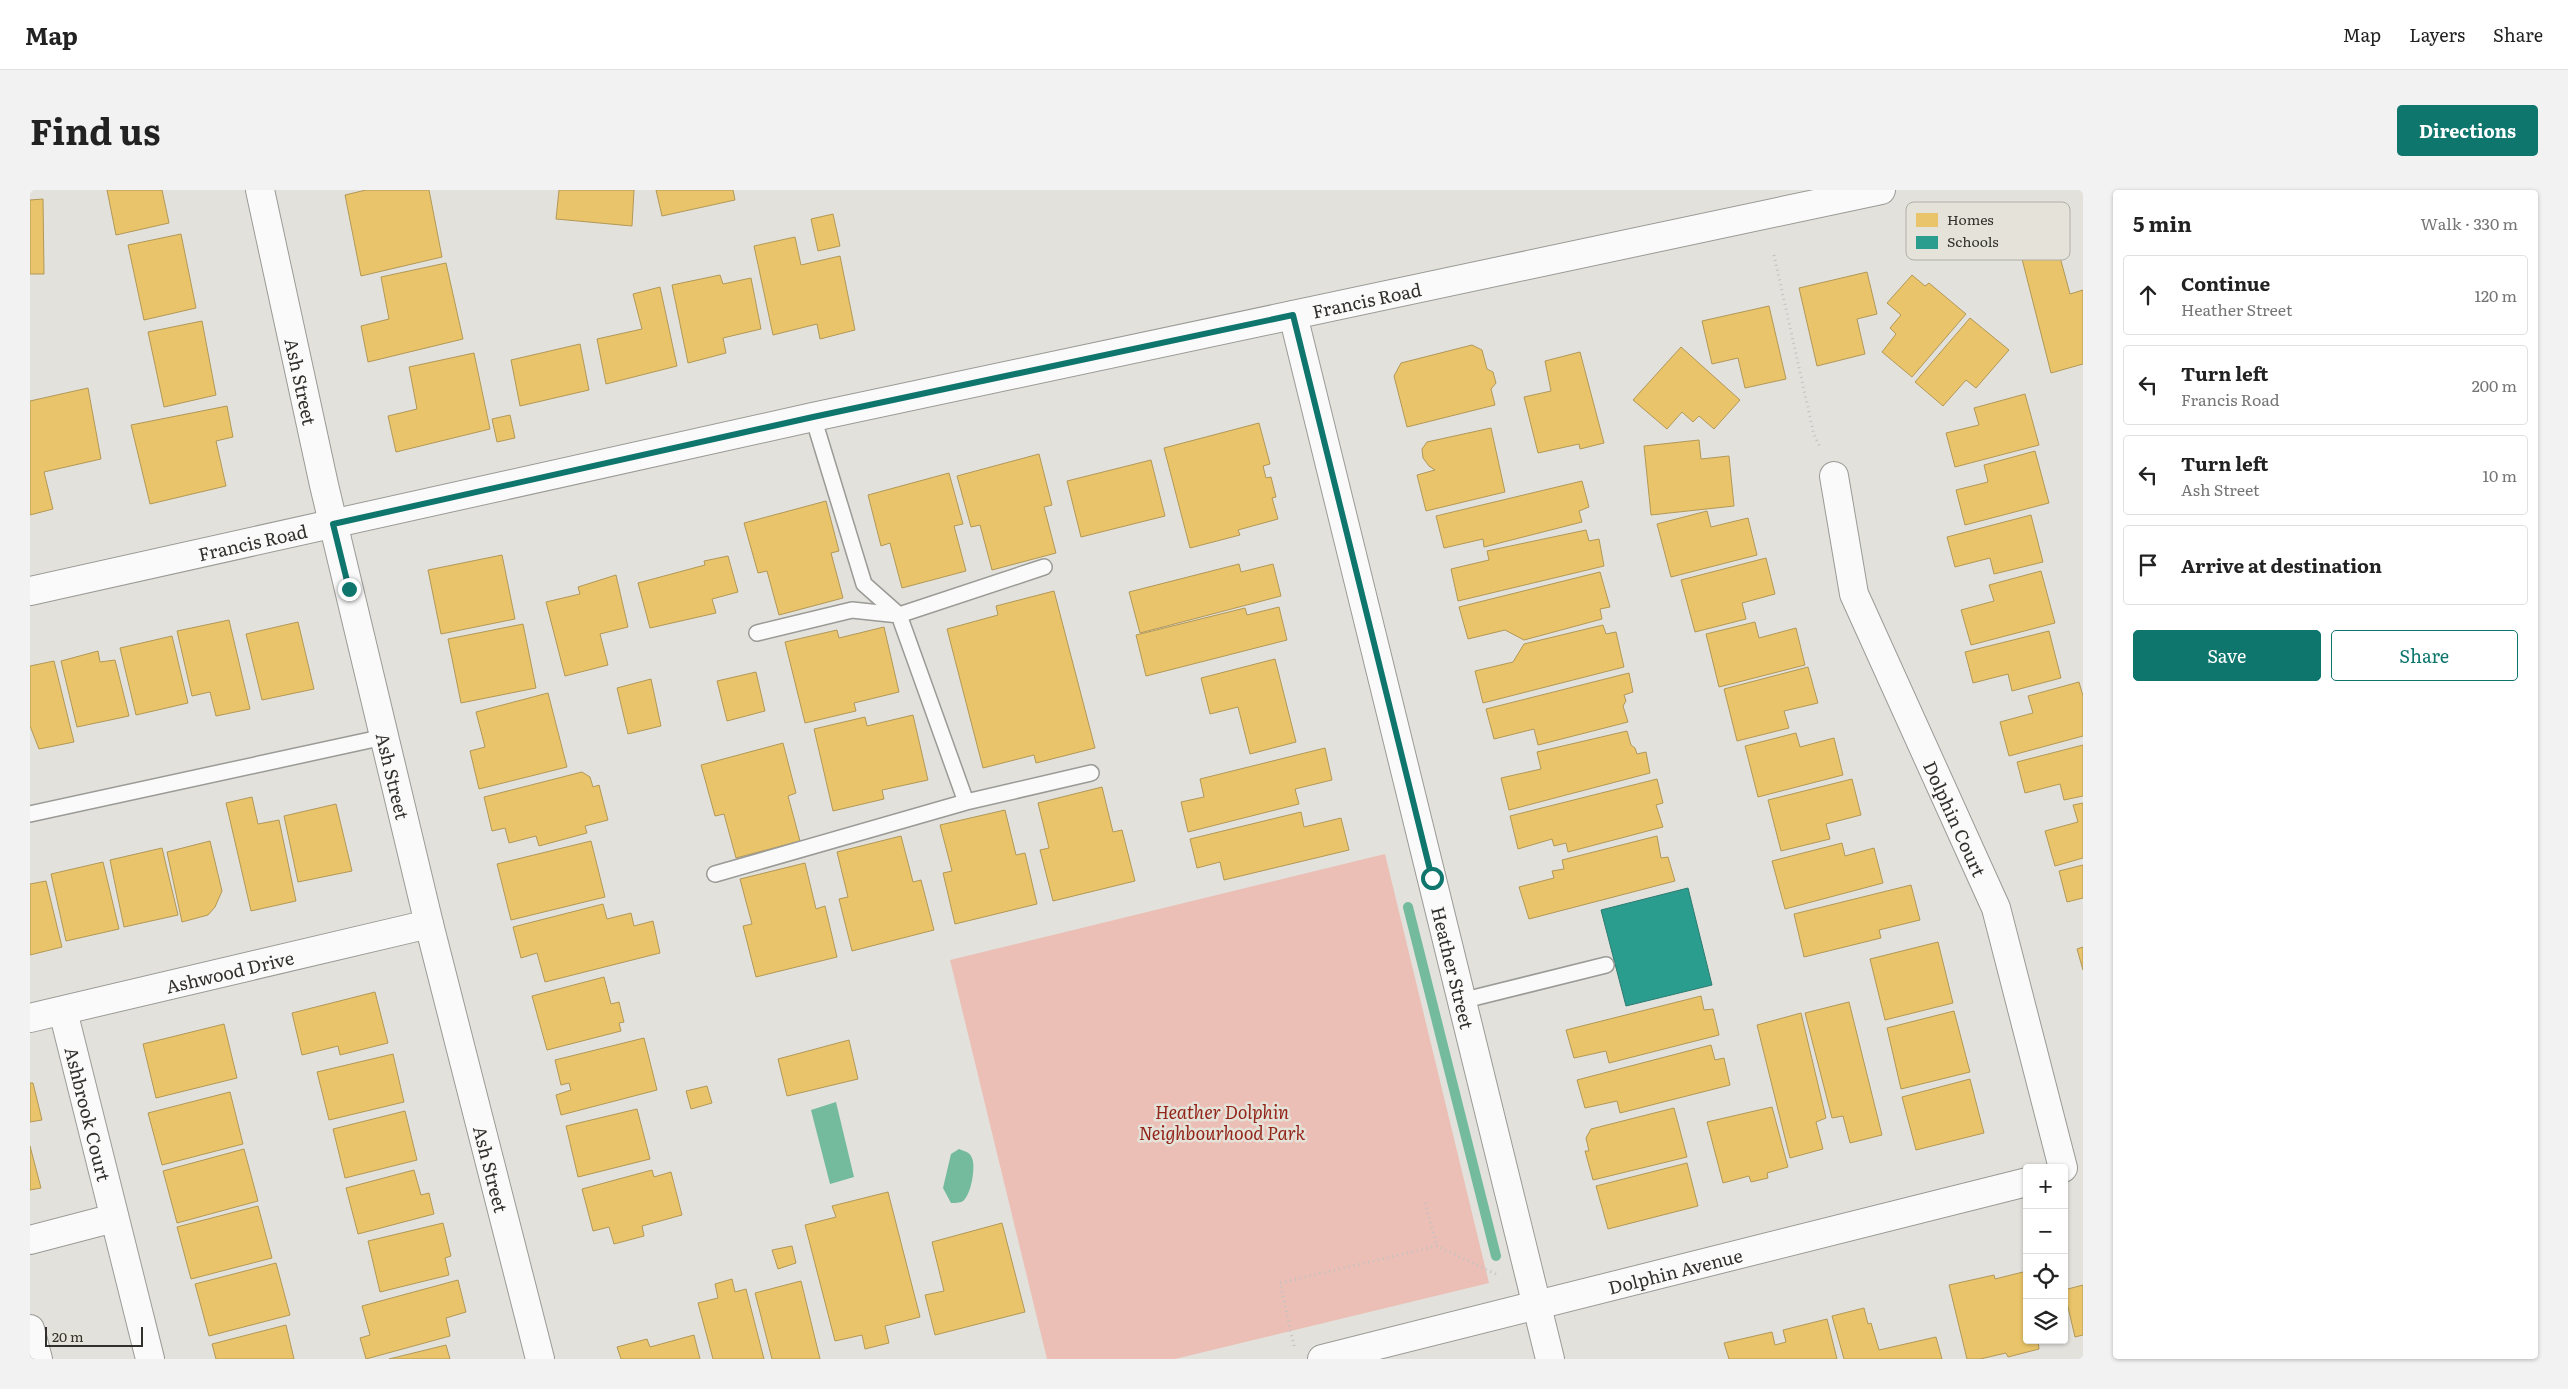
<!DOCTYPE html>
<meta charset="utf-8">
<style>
:root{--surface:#fff;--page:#f2f2f2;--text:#222;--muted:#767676;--line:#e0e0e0;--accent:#0f766e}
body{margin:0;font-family:Literata,serif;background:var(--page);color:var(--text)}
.controls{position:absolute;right:15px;bottom:15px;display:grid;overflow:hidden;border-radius:5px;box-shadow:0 1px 4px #0004}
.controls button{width:45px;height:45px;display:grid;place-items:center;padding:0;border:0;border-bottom:1px solid var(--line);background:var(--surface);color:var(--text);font:25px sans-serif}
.scale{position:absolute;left:15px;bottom:12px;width:98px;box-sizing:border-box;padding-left:5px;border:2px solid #31302c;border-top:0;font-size:14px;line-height:18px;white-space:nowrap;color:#31302c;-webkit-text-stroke:4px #e5e3d9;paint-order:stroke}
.stop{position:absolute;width:15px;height:15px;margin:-11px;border:4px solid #0f766e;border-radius:50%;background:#fff}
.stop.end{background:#0f766e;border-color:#fff;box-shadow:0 1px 5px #0008}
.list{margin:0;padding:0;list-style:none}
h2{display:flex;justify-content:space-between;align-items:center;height:65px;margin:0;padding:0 20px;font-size:21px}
h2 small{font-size:16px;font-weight:400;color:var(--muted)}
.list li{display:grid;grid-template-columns:32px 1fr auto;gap:15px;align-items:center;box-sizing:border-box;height:80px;margin:0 10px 10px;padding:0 10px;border:1px solid var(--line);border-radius:5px}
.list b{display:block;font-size:19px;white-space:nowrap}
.list p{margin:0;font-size:16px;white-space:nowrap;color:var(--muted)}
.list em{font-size:16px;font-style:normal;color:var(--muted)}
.actions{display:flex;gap:10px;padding:15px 20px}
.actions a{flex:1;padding:11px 0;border:1px solid var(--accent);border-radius:5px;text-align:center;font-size:18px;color:var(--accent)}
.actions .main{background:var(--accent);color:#fff}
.icon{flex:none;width:28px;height:28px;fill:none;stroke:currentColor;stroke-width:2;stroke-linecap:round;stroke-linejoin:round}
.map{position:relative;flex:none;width:2053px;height:1169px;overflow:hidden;border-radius:5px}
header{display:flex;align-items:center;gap:30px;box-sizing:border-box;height:70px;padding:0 25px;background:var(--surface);border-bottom:1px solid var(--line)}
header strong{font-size:24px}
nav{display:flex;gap:28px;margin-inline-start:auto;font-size:18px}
.intro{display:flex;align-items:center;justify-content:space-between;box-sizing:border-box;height:120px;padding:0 30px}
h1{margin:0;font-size:35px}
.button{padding:12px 22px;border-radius:5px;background:var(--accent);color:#fff;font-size:18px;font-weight:700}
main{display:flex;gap:30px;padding:0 30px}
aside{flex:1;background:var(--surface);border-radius:5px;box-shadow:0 1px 4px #0004}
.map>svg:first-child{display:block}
.green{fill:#ebbfb5}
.water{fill:#73bb9c}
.homes{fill:#e9c46a;stroke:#b29857}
.schools{fill:#2a9d8f;stroke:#2c7c71}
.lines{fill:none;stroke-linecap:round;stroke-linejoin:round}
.stream{stroke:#73bb9c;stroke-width:10}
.service-casing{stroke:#9a9a96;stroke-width:18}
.minor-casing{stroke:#9a9a96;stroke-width:30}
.tertiary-casing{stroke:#9a9a96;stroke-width:30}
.path{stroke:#c3c2c1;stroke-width:3;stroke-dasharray:1 4;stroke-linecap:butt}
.service{stroke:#fbfafa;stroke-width:15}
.minor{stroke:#fbfafa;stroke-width:28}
.tertiary{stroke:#fbfafa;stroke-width:28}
.route{stroke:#0f766e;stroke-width:6}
.labels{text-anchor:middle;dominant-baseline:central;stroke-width:5;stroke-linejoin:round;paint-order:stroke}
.street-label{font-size:18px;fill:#31302c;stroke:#e5e3d9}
.park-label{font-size:18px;font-style:italic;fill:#93261b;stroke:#e5e3d9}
.key{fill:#e5e3d9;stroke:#afada5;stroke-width:1}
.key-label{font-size:14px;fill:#31302c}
</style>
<header>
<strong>Map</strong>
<nav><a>Map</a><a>Layers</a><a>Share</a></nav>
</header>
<div class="intro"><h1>Find us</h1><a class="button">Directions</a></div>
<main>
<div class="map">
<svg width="2053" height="1169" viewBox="0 0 2053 1169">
<rect width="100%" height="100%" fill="#e2e1dc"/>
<path class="green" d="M1355,664L1459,1093L1145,1169H1017L920,770Z"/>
<path class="water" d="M806,912L824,987L800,994L781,920Z
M929,959C934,961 940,962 942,968C946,977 941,1005 933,1011C930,1013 924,1013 921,1013L913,998L921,964Z"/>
<path class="homes" d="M77,0H132L139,33L86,45Z
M336,0H399L412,67L331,86L315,5Z
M529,0H604L602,36L526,29Z
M626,0H703L705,10L632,26Z
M13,9L14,84H0V10Z
M803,24L810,56L788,61L781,29Z
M151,44L166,118L114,130L98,55Z
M765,47L771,75L810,66L825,140L790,149L787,134L743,145L724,56Z
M2027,56L2040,104L2053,100V174L2021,183L1991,65Z
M416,73L433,149L338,172L331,136L359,129L351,87Z
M1837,82L1847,124L1827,129L1835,164L1787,176L1769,98Z
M690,85L693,94L721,88L731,139L693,148L696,163L658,173L642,95Z
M1882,85L1895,96L1899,93L1936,124L1882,187L1852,162L1866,144L1860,138L1871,125L1857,113Z
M630,97L647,176L576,194L567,149L612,139L603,104Z
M1739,116L1756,189L1715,198L1708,168L1682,174L1672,131Z
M1940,128L1979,160L1946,198L1936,190L1913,216L1885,192Z
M172,131L186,205L134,217L118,142Z
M550,154L559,200L490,216L481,170Z
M1442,155L1452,160L1457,179L1463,182L1466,193L1461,199L1465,215L1377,237L1364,186L1371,173Z
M1651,157L1710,210L1684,239L1669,226L1663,232L1652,222L1637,239L1603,210Z
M1550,162L1574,253L1550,259L1549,254L1508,263L1494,207L1521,201L1515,171Z
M444,163L460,239L366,262L358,226L387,219L379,177Z
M58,198L71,269L14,282L23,319L0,325V211Z
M1995,204L2009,255L1925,277L1916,243L1949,235L1944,218Z
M197,216L203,247L186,251L196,296L120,314L101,235Z
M480,225L485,248L467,252L462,229Z
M1229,233L1240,274L1233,276L1236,288L1241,287L1246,307L1242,308L1248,329L1208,340L1210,345L1160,358L1134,258Z
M1461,238L1475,302L1396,321L1387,285L1405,280L1399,276L1393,268L1392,259L1397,252Z
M1669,250L1671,269L1699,266L1704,316L1621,325L1614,256Z
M2005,261L2019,313L1935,335L1926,300L1958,292L1954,275Z
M1009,264L1022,315L1014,317L1026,363L962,380L950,335L941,337L927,286Z
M1121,270L1135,326L1051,347L1037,291Z
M919,283L933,334L924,336L936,381L872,398L860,353L851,356L838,305Z
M1552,291L1559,317L1549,321L1552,332L1454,357L1453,349L1414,358L1406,326Z
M796,311L809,361L801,363L813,408L749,425L737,381L728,383L714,333Z
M1677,321L1681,337L1718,328L1727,365L1641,387L1627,334Z
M2001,325L2013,372L1964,384L1960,368L1925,377L1917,347Z
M1556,340L1559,351L1569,349L1574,376L1428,411L1421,379L1459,370L1457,361Z
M472,365L485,429L411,444L398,380Z
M698,366L708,402L682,409L686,423L620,438L608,393L675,375L674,371Z
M1736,368L1745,404L1712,413L1716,429L1665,442L1651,390Z
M1209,374L1211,382L1243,374L1251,406L1110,443L1099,402Z
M2011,381L2025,433L1941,455L1931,420L1964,411L1959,395Z
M1570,382L1580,417L1570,419L1572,429L1494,450L1475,440L1438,449L1429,417Z
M586,385L598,437L570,444L578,475L535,486L516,412L550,404L548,397Z
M1024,401L1065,558L1006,573L1004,565L953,578L917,439L968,425L966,416Z
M1249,417L1257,450L1116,486L1106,445L1215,418L1217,425Z
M199,430L220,519L186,526L180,502L162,506L147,441Z
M268,432L284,499L232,510L216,444Z
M1725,432L1729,448L1766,438L1775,475L1689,497L1676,444Z
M493,434L506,498L431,513L418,449Z
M1573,435L1576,444L1586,442L1594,477L1453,513L1445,481L1483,472L1494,454Z
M854,437L869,502L824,513L826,521L775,533L755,452L807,440L809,448Z
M2019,441L2031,488L1982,501L1978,484L1943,493L1935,462Z
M142,446L158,513L106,525L90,458Z
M68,461L70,472L85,470L99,526L47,537L31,471Z
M1245,469L1266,552L1220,564L1208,517L1180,524L1171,488Z
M24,471L44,552L9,559L0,536V476Z
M1778,477L1788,513L1754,521L1759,538L1707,551L1694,499Z
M726,482L735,521L697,531L687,491Z
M1599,483L1603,502L1594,505L1596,511L1593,516L1598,532L1508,555L1504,539L1464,549L1456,519Z
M621,489L631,536L598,544L587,498Z
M2049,492L2053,506V546L1979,566L1970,532L2003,523L1998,506Z
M518,503L537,577L449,599L440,561L455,557L446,522Z
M883,525L898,590L852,600L854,609L803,621L784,539L835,527L837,536Z
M1597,541L1601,555L1605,558L1607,564L1616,562L1620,583L1479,620L1471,588L1511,579L1507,562Z
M1766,543L1770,557L1804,548L1813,585L1728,607L1715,556Z
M753,553L766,603L758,606L770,651L706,668L694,624L685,626L671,575Z
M2053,555V606L2034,610L2030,594L1995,603L1987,572Z
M1295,558L1302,590L1265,599L1269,614L1158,642L1151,612L1174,607L1170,589Z
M552,582L560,587L563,597L569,595L578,630L555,636L557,643L509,656L506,646L479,653L475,638L462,641L454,607Z
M1627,589L1633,613L1626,615L1633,637L1538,662L1536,653L1524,656L1522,649L1488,659L1480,626Z
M1822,589L1831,625L1796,634L1800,649L1751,661L1738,610Z
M1072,597L1083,642L1092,640L1105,691L1023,711L1010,660L1019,658L1008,613Z
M222,607L228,634L249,630L266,711L221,721L196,613Z
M2053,613V668L2025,676L2015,641L2048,632L2043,615Z
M306,614L322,681L268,692L254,626Z
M975,620L986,665L995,663L1007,714L925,734L913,683L922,681L910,635Z
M1271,622L1274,637L1311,628L1319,660L1194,690L1190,672L1167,678L1160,649Z
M871,646L883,692L891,690L904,740L822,761L809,709L818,707L807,662Z
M1627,646L1631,668L1638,667L1645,691L1499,729L1489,697L1524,688L1522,681L1534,679L1532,670Z
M180,651L192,701L185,717L178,725L152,732L137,662Z
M561,651L575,707L481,730L467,674Z
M1812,653L1815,666L1844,658L1853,693L1755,719L1742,671Z
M132,658L148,725L94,737L80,670Z
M73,672L89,739L36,751L21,684Z
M775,673L786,719L795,716L807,767L726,787L713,736L722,734L710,689Z
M2053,675V708L2037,712L2029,681Z
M16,691L32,757L0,765V694Z
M1881,695L1890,730L1849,740L1851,748L1774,767L1764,724Z
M573,714L577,729L601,723L604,736L623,731L630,763L515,792L507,763L491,768L483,737Z
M1908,752L1923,813L1855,830L1840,769Z
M2053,757V780L2047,759Z
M574,787L581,814L589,812L594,832L589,833L591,841L517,860L502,806Z
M345,802L358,853L310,865L308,856L272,865L262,823Z
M1671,806L1674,820L1683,819L1689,845L1579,873L1576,861L1544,868L1536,840Z
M1819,812L1852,945L1820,953L1813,926L1802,928L1775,823Z
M1924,821L1940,882L1871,899L1857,838Z
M1771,823L1796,928L1786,932L1793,959L1760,968L1727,835Z
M194,834L207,888L126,908L113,854Z
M614,848L627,900L531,925L526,905L541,900L539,893L531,895L525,870Z
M819,850L828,889L757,906L748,869Z
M1681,855L1685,870L1694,868L1700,895L1590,923L1587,911L1555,918L1547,890Z
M363,864L374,912L299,930L287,882Z
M1940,889L1954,943L1886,960L1872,907Z
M0,893H3L12,930L0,932Z
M677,896L682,913L661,919L656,901Z
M200,902L213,954L132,975L118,923Z
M1742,917L1758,977L1737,983L1738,988L1721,992L1719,986L1693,993L1677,932Z
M1644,918L1657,967L1563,990L1555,961H1559L1556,948L1561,939Z
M607,919L620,969L548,987L536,936Z
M375,921L387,970L315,988L303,939Z
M0,956L11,998L0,1000Z
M214,959L228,1011L147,1033L133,981Z
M1657,973L1668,1016L1578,1039L1566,996Z
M384,980L391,1005L399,1003L404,1024L328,1044L316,998Z
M622,980L624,987L641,982L652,1025L612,1036L614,1046L584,1054L579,1037L563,1041L552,999Z
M858,1002L890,1127L855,1136L859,1153L835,1159L832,1145L805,1151L775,1035L806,1027L802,1016Z
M228,1016L242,1068L161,1089L147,1037Z
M413,1033L421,1066L415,1068L419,1085L350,1102L338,1051Z
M972,1033L995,1122L905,1145L895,1105L914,1101L902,1052Z
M762,1056L766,1073L748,1079L742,1060Z
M246,1073L260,1125L179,1146L165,1094Z
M1997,1081V1150H2011L2008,1151L2009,1159L1978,1167L1976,1163L1950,1169H1937L1919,1095L1964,1085L1965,1089Z
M702,1089L705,1102L716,1099L734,1169H683L668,1113L688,1108L685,1094Z
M428,1090L436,1122L416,1128L420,1146L336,1169L330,1148L340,1145L332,1116Z
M771,1091L790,1169H742L725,1103Z
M2053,1095V1145L2045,1147L2034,1100Z
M1834,1118L1838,1134L1841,1133L1849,1160L1906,1147L1912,1169H1814L1802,1126Z
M1797,1129L1807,1169H1699L1694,1153L1742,1142L1745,1155L1756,1152L1753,1140Z
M256,1135L264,1169H186L182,1154Z
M664,1145L670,1169H591L587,1157L617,1149L620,1157Z
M416,1155L420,1169H359Z"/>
<path class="schools" d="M1658,698L1682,795L1596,816L1571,720Z"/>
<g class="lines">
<path class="stream" d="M1378,717L1466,1066"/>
<g class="service-casing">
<path id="service" d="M783,227L834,394L869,425L936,612
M727,443L822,420L869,425L1014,377
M0,624L354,547
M685,684L936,612L1061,583
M1431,811L1576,775"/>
</g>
<g class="minor-casing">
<g id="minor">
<path id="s1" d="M230,0L294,295L399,734L510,1169"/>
<path id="s2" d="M1263,125L1520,1169"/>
<path id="s3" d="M1804,286L1824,404L1966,718L2033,978"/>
<path id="s4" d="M33,821L120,1169"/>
<path id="s5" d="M0,828L399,734"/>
<path d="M0,1050L84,1028"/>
<path d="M0,1139L8,1169"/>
<path id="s6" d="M1292,1169L1997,992"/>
</g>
</g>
<g class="tertiary-casing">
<g id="tertiary">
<path id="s7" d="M0,401L783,227L1851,0"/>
</g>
</g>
<path class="path" d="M1744,65L1784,245L1791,259
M1395,1013L1407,1056
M1264,1156L1250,1093L1407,1056L1468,1085"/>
<use href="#service" class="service"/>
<use href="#minor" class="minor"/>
<use href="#tertiary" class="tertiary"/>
</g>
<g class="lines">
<path class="route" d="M319,399L303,334L783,227L1263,125L1402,688"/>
</g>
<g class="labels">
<g class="street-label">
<text stroke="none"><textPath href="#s7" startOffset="1368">Francis Road</textPath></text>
<text stroke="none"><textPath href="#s1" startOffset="196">Ash Street</textPath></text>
<text stroke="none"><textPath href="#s7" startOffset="228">Francis Road</textPath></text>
<text stroke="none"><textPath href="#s1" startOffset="601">Ash Street</textPath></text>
<text stroke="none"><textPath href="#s3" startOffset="366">Dolphin Court</textPath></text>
<text stroke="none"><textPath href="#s2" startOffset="672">Heather Street</textPath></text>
<text stroke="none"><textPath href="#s5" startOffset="205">Ashwood Drive</textPath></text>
<text stroke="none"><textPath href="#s4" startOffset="106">Ashbrook Court</textPath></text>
<text stroke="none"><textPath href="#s1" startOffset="1006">Ash Street</textPath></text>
<text stroke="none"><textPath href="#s6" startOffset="364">Dolphin Avenue</textPath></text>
</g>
<g class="park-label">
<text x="1192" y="921">Heather Dolphin<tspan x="1192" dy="21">Neighbourhood Park</tspan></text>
</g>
</g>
<rect x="1876" y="12" width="164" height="58" rx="8" class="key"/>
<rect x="1886" y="23" width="22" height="14" fill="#e9c46a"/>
<rect x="1886" y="46" width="22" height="13" fill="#2a9d8f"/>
<g class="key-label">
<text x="1917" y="35">Homes</text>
<text x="1917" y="57">Schools</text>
</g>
</svg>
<div class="controls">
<button>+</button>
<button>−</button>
<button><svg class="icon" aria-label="locate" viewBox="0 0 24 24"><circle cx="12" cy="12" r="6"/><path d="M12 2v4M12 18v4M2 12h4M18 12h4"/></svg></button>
<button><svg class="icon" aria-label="layers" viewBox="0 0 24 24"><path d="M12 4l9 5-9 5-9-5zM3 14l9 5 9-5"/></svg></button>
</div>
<div class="scale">20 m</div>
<div class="stop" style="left:1402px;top:688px"></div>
<div class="stop end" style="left:319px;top:399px"></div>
</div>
<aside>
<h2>5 min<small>Walk · 330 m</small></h2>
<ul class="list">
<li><svg class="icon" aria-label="ahead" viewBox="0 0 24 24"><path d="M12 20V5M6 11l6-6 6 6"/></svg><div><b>Continue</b><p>Heather Street</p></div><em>120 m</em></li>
<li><svg class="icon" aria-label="left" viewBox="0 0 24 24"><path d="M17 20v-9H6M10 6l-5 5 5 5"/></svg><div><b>Turn left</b><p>Francis Road</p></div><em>200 m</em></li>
<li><svg class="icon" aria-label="left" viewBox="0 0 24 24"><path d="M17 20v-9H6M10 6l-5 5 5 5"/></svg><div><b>Turn left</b><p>Ash Street</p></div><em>10 m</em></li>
<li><svg class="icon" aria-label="arrive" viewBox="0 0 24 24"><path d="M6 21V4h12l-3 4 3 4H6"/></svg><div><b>Arrive at destination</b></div></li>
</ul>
<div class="actions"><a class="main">Save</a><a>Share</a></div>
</aside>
</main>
